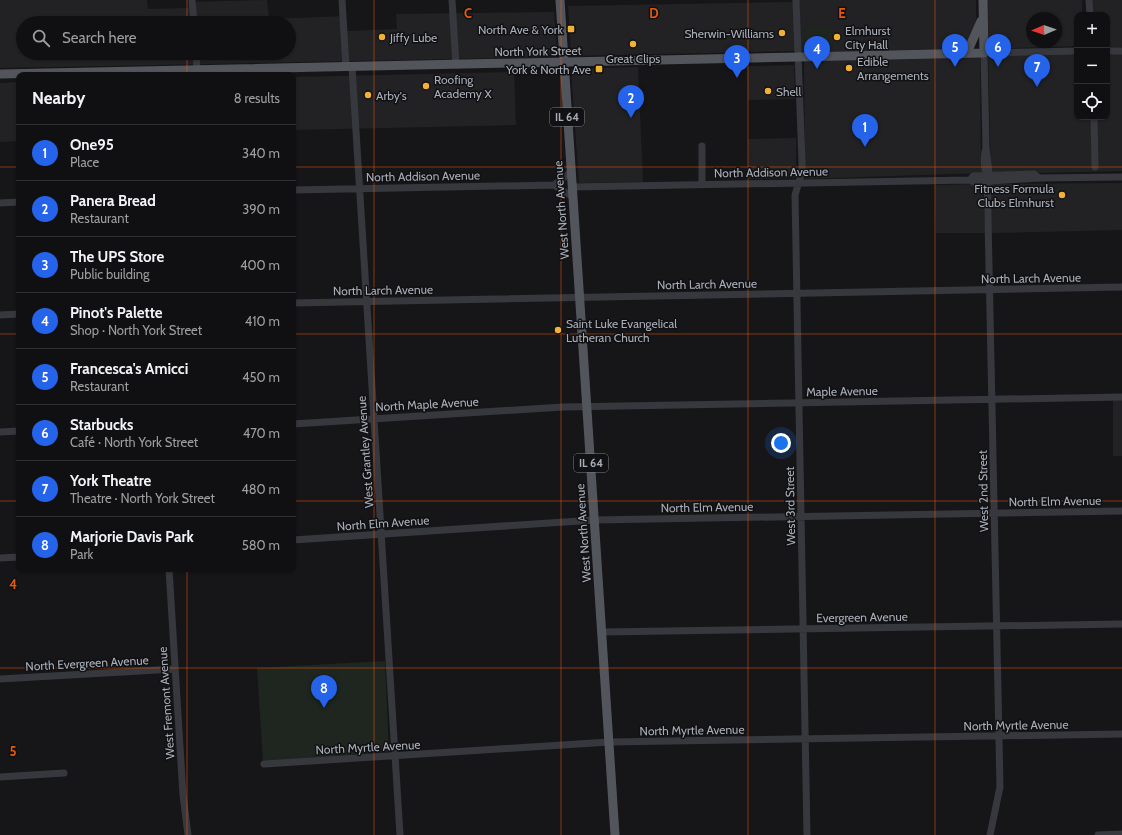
<!DOCTYPE html>
<meta charset="utf-8">
<style>
:root{--surface:#101012;--page:#1e1e20;--text:#f1f3f6;--muted:#9c9d9f;--line:#303032;--accent:#2563eb}
body{margin:0;font-family:Cabin,sans-serif;background:var(--page);color:var(--text)}
.controls{position:absolute;right:12px;top:12px;display:grid;overflow:hidden;border-radius:8px;box-shadow:0 1px 3px #0004}
.controls button{width:36px;height:36px;display:grid;place-items:center;padding:0;border:0;border-bottom:1px solid var(--line);background:var(--surface);color:var(--text);font:20px sans-serif}
.compass{position:absolute;left:1026px;top:12px;width:36px;height:36px;border-radius:50%;background:var(--surface);box-shadow:0 1px 3px #0004;rotate:268deg}
.you{position:absolute;left:781px;top:443px;width:14px;height:14px;margin:-10px;border:3px solid #fff;border-radius:50%;background:#1a73e8;box-shadow:0 0 0 6px #1a73e833}
.badge{display:grid;place-items:center;width:26px;height:26px;border-radius:50%;background:var(--accent);color:#fff;font-size:13px;font-weight:700}
.pin{position:absolute;translate:-50% -33px;filter:drop-shadow(0 1px 2px #0008)}
.pin::after{content:'';position:absolute;top:21px;width:14px;height:12px;background:inherit;clip-path:polygon(0 0,100% 0,50% 100%)}
.list{margin:0;padding:0;list-style:none}
h2{display:flex;justify-content:space-between;align-items:center;height:52px;margin:0;padding:0 16px;font-size:17px}
h2 small{font-size:13px;font-weight:400;color:var(--muted)}
.list li{display:grid;grid-template-columns:26px 1fr auto;gap:12px;align-items:center;box-sizing:border-box;height:56px;padding:0 16px;border-top:1px solid var(--line)}
.list b{display:block;font-size:15px;white-space:nowrap}
.list p{margin:0;font-size:13px;white-space:nowrap;color:var(--muted)}
.list em{font-size:13px;font-style:normal;color:var(--muted)}
.icon{flex:none;width:22px;height:22px;fill:none;stroke:currentColor;stroke-width:2;stroke-linecap:round;stroke-linejoin:round}
.map{position:relative;flex:none;width:1122px;height:835px;overflow:hidden}
.search{position:absolute;background:var(--surface);box-shadow:0 1px 3px #0004;left:16px;top:16px;width:280px;height:44px;display:flex;align-items:center;gap:10px;box-sizing:border-box;padding:0 14px;border-radius:22px;color:var(--muted);font-size:15px}
.panel{position:absolute;background:var(--surface);box-shadow:0 1px 3px #0004;left:16px;top:72px;width:280px;height:500px;border-radius:8px}
.map>svg:first-child{display:block}
.built{fill:#222225;fill-rule:evenodd}
.green{fill:#1e261f}
.lines{fill:none;stroke-linecap:round;stroke-linejoin:round}
.minor{stroke:#37383d;stroke-width:7}
.major{stroke:#53555c;stroke-width:9}
.grid{fill:none;stroke:#e8590c;stroke-width:1;stroke-opacity:0.55}
.poi-dot{fill:#f2b134;stroke:#111113;stroke-width:1.5}
.labels{text-anchor:middle;dominant-baseline:central;stroke-width:3;stroke-linejoin:round;paint-order:stroke}
.shield{fill:#111113;stroke:#7b7e86;stroke-width:1}
.shield-label{font-size:11px;font-weight:bold;fill:#a8adb8}
.poi-label{font-size:12px;fill:#a8adb8;stroke:#111113;text-anchor:start}
.street-label{font-size:12px;fill:#a8adb8;stroke:#111113}
.grid-label{font-size:13px;text-anchor:middle;font-weight:bold;fill:#e8590c;stroke:#111113;stroke-width:3;stroke-linejoin:round;paint-order:stroke}
</style>
<div class="map">
<svg width="1122" height="835" viewBox="0 0 1122 835">
<rect width="100%" height="100%" fill="#161618"/>
<path class="built" d="M0,0H147L148,9L188,8L189,2L267,0L269,19L346,16L347,31L397,29L396,14L554,12L557,51L550,57L0,68ZM23,23H289V53H23Z
M799,0H976V20L973,37L963,46L951,50L801,52Z
M987,0H1082V15H1077V46L989,49ZM1032,18H1056V42H1032Z
M1092,0H1122V47L1107,48V15H1093Z
M793,2L795,51L571,56L568,6Z
M1122,53V171L991,174L988,55L1077,54V117H1107V54Z
M980,58L981,173L805,179L804,61Z
M794,65L795,99L748,100L747,66Z
M638,67L643,182L579,183L571,69Z
M514,72L516,125L293,130V77Z
M19,82V141L0,142V83Z
M796,138V178L749,179L748,139Z
M1122,183V230L991,233V184Z
M983,184L985,233H936L935,185Z
M1113,400H1122V456H1113Z"/>
<path class="green" d="M831,27V49H810L807,46V28Z
M385,661L389,752L263,761L257,668Z"/>
<g class="lines">
<path class="minor" d="M192,0L194,23
M342,0L346,67
M452,0L456,65
M796,0L802,162V172L795,195L807,835
M1089,0L1090,15
M1107,51H1122
M196,53L197,70
M352,67L400,835
M1094,117L1095,167
M702,146V184
M986,147C982,161 986,173 987,188C988,198 988,209 988,219L1000,787L990,835
M970,180L973,176L1034,174L1039,178
M990,182L986,147L984,53L1077,51
M554,185L573,197
M572,187L970,180L974,182L1039,178L1122,177
M293,190L554,185L571,172
M0,203L19,202
M293,303L1122,287
M0,315L19,314
M293,424L563,407L1122,397
M0,432L19,431
M293,540L595,520L1122,511
M0,558L19,557
M169,569L183,795L188,835
M602,632L1122,624
M0,679L175,669
M264,764L609,742L1122,734
M0,777L64,773
M1098,835L1122,834"/>
<path class="major" d="M560,0L615,835
M959,54L970,46L981,21
M0,74L984,53L983,0"/>
</g>
<path class="grid" d="M187,0V23M374,0V835M561,0V835M748,0V835M935,0V835M187,53V75M0,167H19M293,167H1122M0,334H19M293,334H1122M0,501H19M293,501H1122M187,569V835M0,668H1122"/>
<g class="poi-dot">
<rect x="567" y="25" width="8" height="8" rx="2"/>
<circle cx="782" cy="33" r="4"/>
<circle cx="382" cy="37" r="4"/>
<circle cx="837" cy="37" r="4"/>
<circle cx="633" cy="44" r="4"/>
<circle cx="849" cy="68" r="4"/>
<rect x="595" y="65" width="8" height="8" rx="2"/>
<circle cx="426" cy="86" r="4"/>
<circle cx="768" cy="91" r="4"/>
<circle cx="368" cy="95" r="4"/>
<circle cx="1062" cy="195" r="4"/>
<circle cx="558" cy="330" r="4"/>
</g>
<g class="labels">
<g class="shield">
<rect x="550" y="108" width="34" height="18" rx="3"/>
<rect x="574" y="454" width="34" height="18" rx="3"/>
</g>
<g class="shield-label">
<text x="567" y="117">IL 64</text>
<text x="591" y="463">IL 64</text>
</g>
<g class="poi-label">
<text x="563" y="29" text-anchor="end">North Ave &amp; York</text>
<text x="845" y="30">Elmhurst<tspan x="845" dy="14">City Hall</tspan></text>
<text x="774" y="33" text-anchor="end">Sherwin-Williams</text>
<text x="390" y="37">Jiffy Lube</text>
<text x="633" y="58" text-anchor="middle">Great Clips</text>
<text x="857" y="61">Edible<tspan x="857" dy="14">Arrangements</tspan></text>
<text x="591" y="69" text-anchor="end">York &amp; North Ave</text>
<text x="434" y="79">Roofing<tspan x="434" dy="14">Academy X</tspan></text>
<text x="776" y="91">Shell</text>
<text x="376" y="95">Arby's</text>
<text x="1054" y="188" text-anchor="end">Fitness Formula<tspan x="1054" dy="14">Clubs Elmhurst</tspan></text>
<text x="566" y="323">Saint Luke Evangelical<tspan x="566" dy="14">Lutheran Church</tspan></text>
</g>
<g class="street-label">
<text transform="translate(538 51) rotate(-1)">North York Street</text>
<text transform="translate(771 172) rotate(-1)">North Addison Avenue</text>
<text transform="translate(423 176) rotate(-1)">North Addison Avenue</text>
<text transform="translate(561 210) rotate(-94)">West North Avenue</text>
<text transform="translate(1031 278) rotate(-1)">North Larch Avenue</text>
<text transform="translate(707 284) rotate(-1)">North Larch Avenue</text>
<text transform="translate(383 290) rotate(-1)">North Larch Avenue</text>
<text transform="translate(842 391) rotate(-1)">Maple Avenue</text>
<text transform="translate(427 404) rotate(-3)">North Maple Avenue</text>
<text transform="translate(365 452) rotate(-94)">West Grantley Avenue</text>
<text transform="translate(983 491) rotate(-91)">West 2nd Street</text>
<text transform="translate(1055 501) rotate(-1)">North Elm Avenue</text>
<text transform="translate(790 506) rotate(-91)">West 3rd Street</text>
<text transform="translate(707 507) rotate(-1)">North Elm Avenue</text>
<text transform="translate(383 523) rotate(-4)">North Elm Avenue</text>
<text transform="translate(583 533) rotate(-94)">West North Avenue</text>
<text transform="translate(862 617) rotate(-1)">Evergreen Avenue</text>
<text transform="translate(87 663) rotate(-3)">North Evergreen Avenue</text>
<text transform="translate(166 703) rotate(-94)">West Fremont Avenue</text>
<text transform="translate(1016 725) rotate(-1)">North Myrtle Avenue</text>
<text transform="translate(692 730) rotate(-1)">North Myrtle Avenue</text>
<text transform="translate(368 747) rotate(-3)">North Myrtle Avenue</text>
</g>
</g>
<g class="grid-label">
<text x="468" y="18">C</text>
<text x="654" y="18">D</text>
<text x="842" y="18">E</text>
<text x="13" y="589">4</text>
<text x="13" y="756">5</text>
</g>
</svg>
<div class="controls">
<button>+</button>
<button>−</button>
<button><svg class="icon" aria-label="locate" viewBox="0 0 24 24"><circle cx="12" cy="12" r="6"/><path d="M12 2v4M12 18v4M2 12h4M18 12h4"/></svg></button>
</div>
<svg class="compass" viewBox="-18 -18 36 36"><path d="M0-13l5 13h-10z" fill="#e53935"/><path d="M0 13l5-13h-10z" fill="#9c9d9f"/></svg>
<div class="you"></div>
<div class="pin badge" style="left:865px;top:147px">1</div>
<div class="pin badge" style="left:631px;top:118px">2</div>
<div class="pin badge" style="left:737px;top:78px">3</div>
<div class="pin badge" style="left:817px;top:69px">4</div>
<div class="pin badge" style="left:955px;top:67px">5</div>
<div class="pin badge" style="left:998px;top:67px">6</div>
<div class="pin badge" style="left:1037px;top:87px">7</div>
<div class="pin badge" style="left:324px;top:708px">8</div>
<div class="search"><svg class="icon" aria-label="search" viewBox="0 0 24 24"><circle cx="10" cy="10" r="6"/><path d="M15 15l6 6"/></svg>Search here</div>
<section class="panel">
<h2>Nearby<small>8 results</small></h2>
<ul class="list">
<li><span class="badge">1</span><div><b>One95</b><p>Place</p></div><em>340 m</em></li>
<li><span class="badge">2</span><div><b>Panera Bread</b><p>Restaurant</p></div><em>390 m</em></li>
<li><span class="badge">3</span><div><b>The UPS Store</b><p>Public building</p></div><em>400 m</em></li>
<li><span class="badge">4</span><div><b>Pinot's Palette</b><p>Shop · North York Street</p></div><em>410 m</em></li>
<li><span class="badge">5</span><div><b>Francesca's Amicci</b><p>Restaurant</p></div><em>450 m</em></li>
<li><span class="badge">6</span><div><b>Starbucks</b><p>Café · North York Street</p></div><em>470 m</em></li>
<li><span class="badge">7</span><div><b>York Theatre</b><p>Theatre · North York Street</p></div><em>480 m</em></li>
<li><span class="badge">8</span><div><b>Marjorie Davis Park</b><p>Park</p></div><em>580 m</em></li>
</ul>
</section>
</div>
